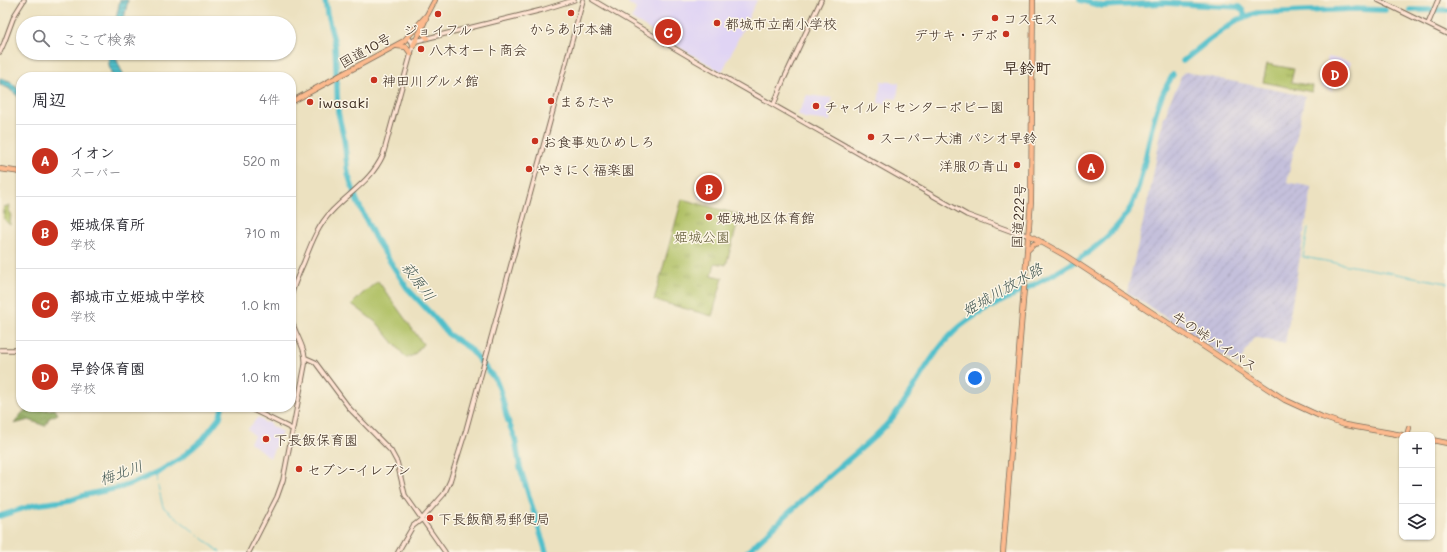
<!DOCTYPE html>
<html lang="ja">
<meta charset="utf-8">
<style>
:root{--surface:#fff;--page:#f2f2f3;--text:#2b2b33;--muted:#7c7c81;--line:#e1e1e2;--accent:#c8321e}
body{margin:0;font-family:Mali,"Klee One",sans-serif;background:var(--page);color:var(--text)}
.controls{position:absolute;right:12px;bottom:12px;display:grid;overflow:hidden;border-radius:8px;box-shadow:0 1px 3px #0004}
.controls button{width:36px;height:36px;display:grid;place-items:center;padding:0;border:0;border-bottom:1px solid var(--line);background:var(--surface);color:var(--text);font:20px sans-serif}
.you{position:absolute;left:975px;top:378px;width:14px;height:14px;margin:-10px;border:3px solid #fff;border-radius:50%;background:#1a73e8;box-shadow:0 0 0 6px #1a73e833}
.badge{display:grid;place-items:center;width:26px;height:26px;border-radius:50%;background:var(--accent);color:#fff;font-size:13px;font-weight:700}
.pin{position:absolute;translate:-50% -50%;border:2px solid #fff;box-shadow:0 1px 4px #0006}
.list{margin:0;padding:0;list-style:none}
h2{display:flex;justify-content:space-between;align-items:center;height:52px;margin:0;padding:0 16px;font-size:17px}
h2 small{font-size:13px;font-weight:400;color:var(--muted)}
.list li{display:grid;grid-template-columns:26px 1fr auto;gap:12px;align-items:center;box-sizing:border-box;height:72px;padding:0 16px;border-top:1px solid var(--line)}
.list b{display:block;font-size:15px;white-space:nowrap}
.list p{margin:0;font-size:13px;white-space:nowrap;color:var(--muted)}
.list em{font-size:13px;font-style:normal;color:var(--muted)}
.icon{flex:none;width:22px;height:22px;fill:none;stroke:currentColor;stroke-width:2;stroke-linecap:round;stroke-linejoin:round}
.map{position:relative;flex:none;width:1447px;height:552px;overflow:hidden}
.search{position:absolute;background:var(--surface);box-shadow:0 1px 3px #0004;left:16px;top:16px;width:280px;height:44px;display:flex;align-items:center;gap:10px;box-sizing:border-box;padding:0 14px;border-radius:22px;color:var(--muted);font-size:15px}
.panel{position:absolute;background:var(--surface);box-shadow:0 1px 3px #0004;left:16px;top:72px;width:280px;height:340px;border-radius:16px}
.map>svg:first-child{display:block}
.built{fill:#e0d4f4}
.industrial{fill:url(#industrial-furrows)}
.green{fill:#aebf62;stroke:#747440}
.forest{fill:url(#forest-crowns);stroke:#62683b}
.cemetery{fill:url(#cemetery-stones);stroke:#747440}
.park{fill:url(#park-tufts);stroke:#747440}
.water{fill:url(#water-rules);stroke:#467474}
.lines{fill:none;stroke-linecap:round;stroke-linejoin:round}
.stream{stroke:#51bfca;stroke-width:1}
.river{stroke:#51bfca;stroke-width:5.5}
.secondary-casing{stroke:#796a57;stroke-width:5.5}
.highway-casing{stroke:#796a57;stroke-width:6}
.secondary{stroke:#fee3d2;stroke-width:3.5}
.highway{stroke:#fcba8e;stroke-width:4.5}
.poi-dot{fill:#c8321e;stroke:#fcf5e5;stroke-width:1.5}
.labels{text-anchor:middle;dominant-baseline:central;stroke-width:3;stroke-linejoin:round;paint-order:stroke}
.poi-label{font-size:14px;fill:#3b2a1e;stroke:#fcf5e5;text-anchor:start}
.street-label{font-size:14px;fill:#3b2a1e;stroke:#fcf5e5}
.park-label{font-size:14px;fill:#5e5732;stroke:#fcf5e5}
.water-label{font-size:15px;font-style:italic;fill:#425752;stroke:#fcf5e5}
.quarter-label{font-size:16px;font-weight:bold;fill:#3b2a1e;stroke:#fcf5e5}
</style>
<div class="map">
<svg width="1447" height="552" viewBox="0 0 1447 552">
<defs>
<pattern id="industrial-furrows" width="10" height="10" patternUnits="userSpaceOnUse"><rect width="10" height="10" fill="#c4c0db"/><path d="M-1 1l2-2M0 10L10 0M9 11l2-2" fill="none" stroke="#a9a5bc"/></pattern>
<pattern id="forest-crowns" width="20" height="18" patternUnits="userSpaceOnUse"><rect width="20" height="18" fill="#8aa658"/><path d="M2 6a3 3 0 1 1 6 0M12 15a3 3 0 1 1 6 0" fill="none" stroke="#728748"/></pattern>
<pattern id="cemetery-stones" width="16" height="16" patternUnits="userSpaceOnUse"><rect width="16" height="16" fill="#aebf62"/><path d="M2 7V4a2 2 0 0 1 4 0v3zM10 15v-3a2 2 0 0 1 4 0v3z" fill="#8f9b50"/></pattern>
<pattern id="park-tufts" width="24" height="20" patternUnits="userSpaceOnUse"><rect width="24" height="20" fill="#aebf62"/><path d="M3 7l-1-3M5 7V3M7 7l1-3M15 17l-1-3M17 17v-4M19 17l1-3" fill="none" stroke="#8f9b50"/></pattern>
<pattern id="water-rules" width="6" height="5" patternUnits="userSpaceOnUse"><rect width="6" height="5" fill="#51bfca"/><path d="M0 2.5h6" fill="none" stroke="#449ba3"/></pattern>
</defs>
<rect width="100%" height="100%" fill="#fcf5e5"/>
<filter id="ink" filterUnits="userSpaceOnUse"><feTurbulence type="fractalNoise" baseFrequency=".025" numOctaves="2"/><feDisplacementMap in="SourceGraphic" scale="8" xChannelSelector="R" yChannelSelector="G"/><feConvolveMatrix kernelMatrix="1 2 1 2 8 2 1 2 1" color-interpolation-filters="sRGB"/></filter>
<filter id="wash" filterUnits="userSpaceOnUse"><feTurbulence type="fractalNoise" baseFrequency=".012" numOctaves="4" result="noise"/><feDisplacementMap in="SourceGraphic" scale="16" xChannelSelector="R" yChannelSelector="G"/><feGaussianBlur stdDeviation="0.9" result="paint"/><feColorMatrix in="noise" values="0 0 0 0 0 0 0 0 0 0 0 0 0 0 0 0 0 1.4 0 .05"/><feComposite in="paint" operator="in"/></filter>
<g filter="url(#wash)">
<rect width="100%" height="100%" fill="#ece1c0"/>
<path class="built" d="M629,0H757L722,72L631,19L636,9L628,3Z
M1328,57L1351,62L1347,72L1336,83L1332,91L1322,87Z
M881,81L899,83L897,99L888,98L887,104L878,103Z
M807,95L832,98L830,121L804,118L798,114Z
M705,173L720,179L715,202L698,198Z
M258,417L265,423L267,422L270,423L271,426L282,432L270,458L250,442L254,436L248,429Z"/>
<path class="industrial" d="M1186,72L1305,96L1287,182L1312,187L1285,344L1254,337L1238,365L1127,292L1151,187L1164,116H1166L1168,104L1179,83L1181,76L1183,73Z"/>
<path class="green" d="M378,281L423,344L414,355L406,358L378,324L352,304L362,294Z"/>
<path class="forest" d="M31,407H36L44,410L55,409L58,414L49,418L45,426L29,420L14,424L22,413Z"/>
<path class="cemetery" d="M10,205L9,212L11,213L10,225C4,221 2,215 4,207Z"/>
<path class="park" d="M1267,64L1294,69L1291,82L1313,86L1312,92L1263,82Z
M682,199L740,215L726,265L715,263L712,275L723,278L712,316L654,300Z"/>
<path class="water" d="M120,0H128L123,23H115Z
M109,53H117L116,58L124,77H113C109,69 108,62 109,53Z
M0,78L10,81L21,92V99L8,88L0,85Z"/>
<g class="lines">
<path class="stream" d="M1308,229L1303,257L1447,283
M157,482L158,472
M158,486L163,507L220,552"/>
<path class="river" d="M325,0L327,15L335,44L338,112L344,138L348,174L357,201L375,238L407,288L434,317L448,334L469,348L496,380L501,393L507,418L515,439L520,467L546,552
M1080,0L1102,6L1165,3L1239,7L1243,11L1245,17
M1410,10H1447
M1183,61L1209,40L1237,20L1256,13L1354,9L1385,10
M0,516L34,505L71,500L85,495L122,487L133,483L158,472L181,458L203,439L220,417L222,407
M747,552C776,525 805,497 835,471C852,456 873,440 887,424C912,397 925,361 951,335C966,319 987,309 1006,299C1050,276 1099,255 1127,213C1135,202 1139,186 1142,173C1151,137 1152,107 1173,75"/>
</g>
</g>
<g filter="url(#ink)">
<g class="lines">
<g class="secondary-casing">
<path id="secondary" d="M593,0L696,61L967,215L1016,233L1029,235
M1378,0L1447,34
M1428,24L1438,0
M414,40L416,41L542,10L574,0
M0,52L4,43L14,16L24,0
M774,104L784,79L821,0
M291,296C294,284 299,273 304,262C311,244 318,225 332,211C351,191 371,181 383,155L413,46L412,42L408,37
M0,350H21
M306,358L315,362L350,409L391,451L397,462L405,495L445,552
M247,407L292,429
M249,552L277,497L283,480L305,365C307,348 294,334 291,317
M398,552L413,526L422,519L444,494L450,481L466,430L583,0"/>
</g>
<g class="highway-casing">
<path id="highway" d="M421,30L427,38
M397,46L406,47L411,54
M413,46L421,30L426,18
M291,102L404,41L427,15L435,0
M0,169L21,172
M1029,235L1066,256L1285,400L1322,417L1345,425L1402,435
M1027,251L1034,244L1042,242
M1407,435L1409,428
M1432,440L1447,443
M1003,552L1031,201L1033,0"/>
</g>
<use href="#secondary" class="secondary"/>
<use href="#highway" class="highway"/>
</g>
</g>
<g class="poi-dot">
<circle cx="571" cy="13" r="4"/>
<circle cx="438" cy="14" r="4"/>
<circle cx="995" cy="18" r="4"/>
<circle cx="717" cy="23" r="4"/>
<circle cx="1006" cy="34" r="4"/>
<circle cx="421" cy="49" r="4"/>
<circle cx="374" cy="80" r="4"/>
<circle cx="551" cy="101" r="4"/>
<circle cx="310" cy="102" r="4"/>
<circle cx="816" cy="106" r="4"/>
<circle cx="871" cy="137" r="4"/>
<circle cx="535" cy="141" r="4"/>
<circle cx="1017" cy="165" r="4"/>
<circle cx="529" cy="169" r="4"/>
<circle cx="709" cy="217" r="4"/>
<circle cx="266" cy="439" r="4"/>
<circle cx="299" cy="469" r="4"/>
<circle cx="430" cy="518" r="4"/>
</g>
<g class="labels">
<g class="poi-label">
<text x="1003" y="18">コスモス</text>
<text x="725" y="23">都城市立南小学校</text>
<text x="571" y="28" text-anchor="middle">からあげ本舗</text>
<text x="438" y="29" text-anchor="middle">ジョイフル</text>
<text x="998" y="34" text-anchor="end">デサキ・デポ</text>
<text x="429" y="49">八木オート商会</text>
<text x="382" y="80">神田川グルメ館</text>
<text x="559" y="101">まるたや</text>
<text x="318" y="102">iwasaki</text>
<text x="824" y="106">チャイルドセンターポピー園</text>
<text x="879" y="137">スーパー大浦 パシオ早鈴</text>
<text x="543" y="141">お食事処ひめしろ</text>
<text x="1009" y="165" text-anchor="end">洋服の青山</text>
<text x="537" y="169">やきにく福楽園</text>
<text x="717" y="217">姫城地区体育館</text>
<text x="274" y="439">下長飯保育園</text>
<text x="307" y="469">セブン-イレブン</text>
<text x="438" y="518">下長飯簡易郵便局</text>
</g>
<g class="street-label">
<text transform="translate(365 50) rotate(-29)">国道10号</text>
<text transform="translate(1018 216) rotate(-87)">国道222号</text>
<text transform="translate(1215 341) rotate(33)">牛の峠バイパス</text>
</g>
<g class="park-label">
<text x="702" y="236">姫城公園</text>
</g>
<g class="water-label">
<text transform="translate(419 281) rotate(53)">萩原川</text>
<text transform="translate(1002 289) rotate(-30)">姫城川放水路</text>
<text transform="translate(121 472) rotate(-19)">梅北川</text>
</g>
<g class="quarter-label">
<text x="1027" y="67">早鈴町</text>
</g>
</g>
</svg>
<div class="controls">
<button>+</button>
<button>−</button>
<button><svg class="icon" aria-label="layers" viewBox="0 0 24 24"><path d="M12 4l9 5-9 5-9-5zM3 14l9 5 9-5"/></svg></button>
</div>
<div class="you"></div>
<div class="pin badge" style="left:1091px;top:167px">A</div>
<div class="pin badge" style="left:709px;top:188px">B</div>
<div class="pin badge" style="left:668px;top:32px">C</div>
<div class="pin badge" style="left:1335px;top:74px">D</div>
<div class="search"><svg class="icon" aria-label="search" viewBox="0 0 24 24"><circle cx="10" cy="10" r="6"/><path d="M15 15l6 6"/></svg>ここで検索</div>
<section class="panel">
<h2>周辺<small>4件</small></h2>
<ul class="list">
<li><span class="badge">A</span><div><b>イオン</b><p>スーパー</p></div><em>520 m</em></li>
<li><span class="badge">B</span><div><b>姫城保育所</b><p>学校</p></div><em>710 m</em></li>
<li><span class="badge">C</span><div><b>都城市立姫城中学校</b><p>学校</p></div><em>1.0 km</em></li>
<li><span class="badge">D</span><div><b>早鈴保育園</b><p>学校</p></div><em>1.0 km</em></li>
</ul>
</section>
</div>
